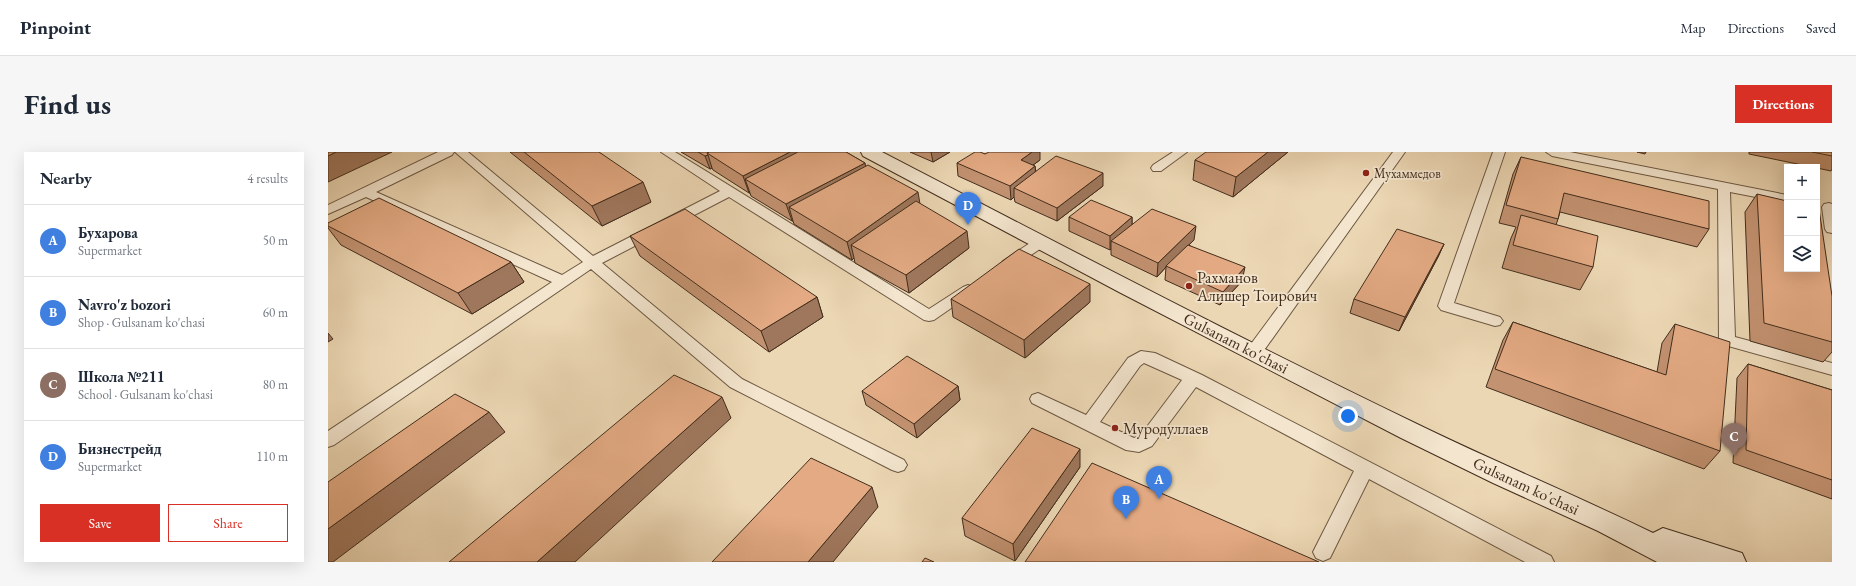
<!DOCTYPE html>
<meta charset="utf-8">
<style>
:root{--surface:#fff;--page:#f6f6f7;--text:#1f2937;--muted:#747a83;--line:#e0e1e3;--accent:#d93025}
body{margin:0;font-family:"EB Garamond",serif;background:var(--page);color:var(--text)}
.controls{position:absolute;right:12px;top:12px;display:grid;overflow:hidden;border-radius:0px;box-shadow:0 4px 16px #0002}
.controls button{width:36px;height:36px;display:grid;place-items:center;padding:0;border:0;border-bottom:1px solid var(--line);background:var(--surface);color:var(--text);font:20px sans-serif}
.you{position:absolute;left:1020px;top:264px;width:14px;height:14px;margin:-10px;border:3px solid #fff;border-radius:50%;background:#1a73e8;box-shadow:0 0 0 6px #1a73e833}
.badge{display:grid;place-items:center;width:26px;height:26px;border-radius:50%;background:var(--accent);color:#fff;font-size:13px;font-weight:700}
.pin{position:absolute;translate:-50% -33px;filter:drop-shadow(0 1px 2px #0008)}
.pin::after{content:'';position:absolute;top:21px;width:14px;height:12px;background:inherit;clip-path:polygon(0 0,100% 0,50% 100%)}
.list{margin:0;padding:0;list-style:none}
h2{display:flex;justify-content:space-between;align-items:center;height:52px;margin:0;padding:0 16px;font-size:17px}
h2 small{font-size:13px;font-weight:400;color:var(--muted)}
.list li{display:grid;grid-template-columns:26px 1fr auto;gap:12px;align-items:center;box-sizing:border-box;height:72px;padding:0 16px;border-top:1px solid var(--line)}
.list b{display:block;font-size:15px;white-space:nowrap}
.list p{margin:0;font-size:13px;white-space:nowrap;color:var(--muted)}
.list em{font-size:13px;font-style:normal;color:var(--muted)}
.actions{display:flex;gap:8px;padding:12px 16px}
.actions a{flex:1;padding:9px 0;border:1px solid var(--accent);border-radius:0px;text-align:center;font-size:14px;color:var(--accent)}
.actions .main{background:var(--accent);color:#fff}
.icon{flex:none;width:22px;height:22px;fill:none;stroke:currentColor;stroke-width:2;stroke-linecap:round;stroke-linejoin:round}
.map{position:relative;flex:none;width:1504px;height:410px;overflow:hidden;border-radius:0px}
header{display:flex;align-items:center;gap:24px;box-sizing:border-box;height:56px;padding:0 20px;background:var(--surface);border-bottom:1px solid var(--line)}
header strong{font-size:19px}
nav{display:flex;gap:22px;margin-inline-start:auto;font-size:14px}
.intro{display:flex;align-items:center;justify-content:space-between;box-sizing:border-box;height:96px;padding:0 24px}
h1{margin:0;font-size:28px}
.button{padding:10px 18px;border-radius:0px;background:var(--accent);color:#fff;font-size:14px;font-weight:700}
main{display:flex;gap:24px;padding:0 24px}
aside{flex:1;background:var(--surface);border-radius:0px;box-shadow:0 4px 16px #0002}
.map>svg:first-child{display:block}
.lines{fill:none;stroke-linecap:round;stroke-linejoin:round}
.lane-casing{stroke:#6c5842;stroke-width:2}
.secondary-casing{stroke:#422d1c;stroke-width:2}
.lane{fill:#f3e5ce;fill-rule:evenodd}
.secondary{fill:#f3e5ce;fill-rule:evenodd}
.wall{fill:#c39271;stroke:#422d1c}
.shaded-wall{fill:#9f775c;stroke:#422d1c}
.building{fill:#e3aa83;stroke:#422d1c}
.poi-dot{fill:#8f2418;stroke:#f3e5ce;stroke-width:1.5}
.labels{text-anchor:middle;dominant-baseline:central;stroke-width:3.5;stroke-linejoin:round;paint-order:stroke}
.far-poi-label{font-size:13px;fill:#422d1c;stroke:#f3e5ce;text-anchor:start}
.poi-label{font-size:16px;fill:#422d1c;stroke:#f3e5ce;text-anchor:start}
.street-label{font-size:16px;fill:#422d1c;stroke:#f3e5ce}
</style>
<header>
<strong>Pinpoint</strong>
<nav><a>Map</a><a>Directions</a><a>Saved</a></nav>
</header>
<div class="intro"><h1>Find us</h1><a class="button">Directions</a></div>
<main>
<aside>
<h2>Nearby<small>4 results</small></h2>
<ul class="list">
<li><span class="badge" style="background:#3f7fe0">A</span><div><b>Бухарова</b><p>Supermarket</p></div><em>50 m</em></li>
<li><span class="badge" style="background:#3f7fe0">B</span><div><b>Navro'z bozori</b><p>Shop · Gulsanam ko'chasi</p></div><em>60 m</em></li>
<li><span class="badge" style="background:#8d6e63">C</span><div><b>Школа №211</b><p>School · Gulsanam ko'chasi</p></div><em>80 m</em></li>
<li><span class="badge" style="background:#3f7fe0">D</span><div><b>Бизнестрейд</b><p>Supermarket</p></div><em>110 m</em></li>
</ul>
<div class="actions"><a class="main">Save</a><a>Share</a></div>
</aside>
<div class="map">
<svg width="1504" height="410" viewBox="0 0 1504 410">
<rect width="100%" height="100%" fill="#ecd7b4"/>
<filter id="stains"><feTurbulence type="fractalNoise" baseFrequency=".005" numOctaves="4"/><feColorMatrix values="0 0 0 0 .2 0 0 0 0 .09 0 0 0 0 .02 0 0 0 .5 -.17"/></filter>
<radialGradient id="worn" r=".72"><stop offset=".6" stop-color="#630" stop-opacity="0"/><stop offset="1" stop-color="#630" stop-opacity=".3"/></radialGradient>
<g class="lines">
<g class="lane-casing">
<path id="lane" d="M110,0H126L124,3L48,40L234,123L255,110L127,0H140L265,104L392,39L333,0H347L601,157L635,135L640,133L645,135L647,138L645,141L606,168L601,169L596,168L401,45L274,111L414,227L576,308L579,313L576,318L570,320L564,318L402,235L263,117L6,293L0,295V279L224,130L38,45L0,62V53Z
M845,0H859L833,19H825L823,16L825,13Z
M1065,0H1077L932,204L926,206L920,204L918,200L920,196Z
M1165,0H1177L1126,151L1172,165L1175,169L1172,173L1167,174L1113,158L1110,154Z
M1218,0H1242L1459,43V51L1402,40L1407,185L1504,211V223L1393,192L1391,188L1390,37L1224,4Z
M1501,51L1504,52V81L1499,80L1497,77L1494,55L1496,52Z
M713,86L718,87L720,90L718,93L685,115L680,116L675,115L673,112L675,109L708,87Z
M813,199L827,201L874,223L1223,404L1226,410H1197L1041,327L1002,406L995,409L988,406L985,400L1026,319L868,235L824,294L811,300L798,298L704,251L702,247L704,243L710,241L758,263L800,206ZM816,211L854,228L812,284L806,286L772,270L812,214Z"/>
</g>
<g class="secondary-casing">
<path id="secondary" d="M533,0H554C731,92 909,185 1089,272C1167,310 1247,343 1325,381L1335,376L1414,401L1418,410H1329L1270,379L1165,331L1073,286L791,140L535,4Z"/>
</g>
<use href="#lane" class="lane"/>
<use href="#secondary" class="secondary"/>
</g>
<path class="wall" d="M182,0H271L323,50L274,74Z
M353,0H518L537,11V14L591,51L641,96L581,141L527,111L526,106L524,108L466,72L465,69H464L423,44L422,41H421L385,18L384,16L382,17Z
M582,0H622L605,10Z
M960,0L905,45L865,28L867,8Z
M1309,0H1318L1317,2Z
M1421,0H1504V17L1503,19L1489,16V15H1484L1421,2Z
M657,2L712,8L705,13L707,14L708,20L775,34L729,69L687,50L686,45L683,48L630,24L629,11Z
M1193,5L1381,77L1369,95L1232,60L1230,67L1228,73L1265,115L1252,138L1174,116L1183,86L1188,75L1171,71L1185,22Z
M1429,42L1504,144V200L1495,210L1422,189L1417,60Z
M741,65H804V73L866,88L861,93L914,129L892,153L837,128L838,115L829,125L783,103V97L782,98L741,79Z
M0,71L183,110L196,130L144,162L13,93L0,76Z
M302,84L489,145L495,165L441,200L312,104Z
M1116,92L1110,105L1071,179L1022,161L1026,147Z
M623,147L762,150L697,206L625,165Z
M1185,170L1329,220L1334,191L1347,172L1392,299L1376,317L1158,235L1175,188Z
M1420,212L1504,238V347L1405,311L1409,226Z
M630,234L632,248L589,286L538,253L534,239Z
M752,315L687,409L637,384L634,366Z"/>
<path class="shaded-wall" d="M8,0H64L0,30V4Z
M462,0H499L417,27L422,41H421L415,24Z
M603,0H622L605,10Z
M704,0H712V8L694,21L693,8Z
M940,0H960L905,45L908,25Z
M380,3L384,16L382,17L377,4Z
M537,11L540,28L461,55L465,69H464L458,52Z
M707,14L708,27L686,36V45L683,48L682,34Z
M775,21V34L729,69V56Z
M315,30L323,50L274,74L264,54Z
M590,40L593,58L523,93L526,106L524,108L519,90Z
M804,65V79L783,89V97L782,98V84Z
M868,74L866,88L839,114H838V115L829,125L830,111Z
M639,79L641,96L581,141L578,123Z
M1116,92L1110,105L1071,179L1077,165Z
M183,110L196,130L144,162L130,141Z
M917,115L914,129L892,153L895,140Z
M762,132V150L697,206L696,188Z
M489,145L495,165L441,200L433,179Z
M0,181L5,187L0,190Z
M630,234L632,248L589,286L586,272Z
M394,245L403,266L247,410H209Z
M161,260L177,280L5,410H0V377Z
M752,297V315L687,409L685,392Z
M544,335L550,355L505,410H480Z"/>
<path class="building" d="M0,0H8L0,4Z
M196,0H271L315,30L264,54Z
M370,0H381L379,1L380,3L377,4Z
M381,0H462L415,24L379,1Z
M470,0H518L537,11L458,52L417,27Z
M647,0H652L657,2L661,0H704L693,8L707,14L682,34L629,11Z
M878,0H940L908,25L867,8Z
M1484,0H1504V4Z
M728,4L775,21L729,56L686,36Z
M1193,5L1381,49V77L1236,41L1230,67L1178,53Z
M540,13L590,40L519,90L461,55Z
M1429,42L1459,49V117H1489V56L1491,57L1504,144V190L1436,171Z
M51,46L183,110L130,141L0,74V71Z
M763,48L804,65L782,84L741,65Z
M588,49L639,79L578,123L523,93Z
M357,57L489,145L433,179L302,84Z
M824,57L868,74L830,111L783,89Z
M1193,63L1270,84L1265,115L1185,93Z
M1069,77L1116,92L1077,165L1026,147Z
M860,93L917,115L895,140L838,114Z
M691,97L762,132L696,188L623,147Z
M1185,170L1338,223L1347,172L1402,190L1392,299L1167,217Z
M579,204L630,234L586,272L534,239Z
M1420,212L1504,238V328L1418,298Z
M346,223L394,245L209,410H121Z
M127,242L161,260L0,377V330Z
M704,276L752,297L685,392L634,366Z
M483,306L544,335L480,410H384Z
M764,311L991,410H697Z
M597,406L606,410H594Z"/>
<g class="poi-dot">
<circle cx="1038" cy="21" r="4"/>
<circle cx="861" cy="134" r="4"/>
<circle cx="787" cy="276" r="4"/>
</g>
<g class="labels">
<g class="far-poi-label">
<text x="1046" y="21">Мухаммедов</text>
</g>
<g class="poi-label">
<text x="869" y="125">Рахманов<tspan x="869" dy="18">Алишер Тоирович</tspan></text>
<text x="795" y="276">Муродуллаев</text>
</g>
<g class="street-label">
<text transform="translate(908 191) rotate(27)">Gulsanam ko'chasi</text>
<text transform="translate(1198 334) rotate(25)">Gulsanam ko'chasi</text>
</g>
</g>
<rect width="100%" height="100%" filter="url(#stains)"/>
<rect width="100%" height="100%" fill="url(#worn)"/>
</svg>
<div class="controls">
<button>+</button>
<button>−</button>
<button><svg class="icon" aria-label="layers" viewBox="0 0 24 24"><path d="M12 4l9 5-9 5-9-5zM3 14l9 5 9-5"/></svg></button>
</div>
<div class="you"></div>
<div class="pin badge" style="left:831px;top:347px;background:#3f7fe0">A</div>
<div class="pin badge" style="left:798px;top:367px;background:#3f7fe0">B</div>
<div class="pin badge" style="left:1406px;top:304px;background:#8d6e63">C</div>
<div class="pin badge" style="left:640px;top:73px;background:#3f7fe0">D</div>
</div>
</main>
